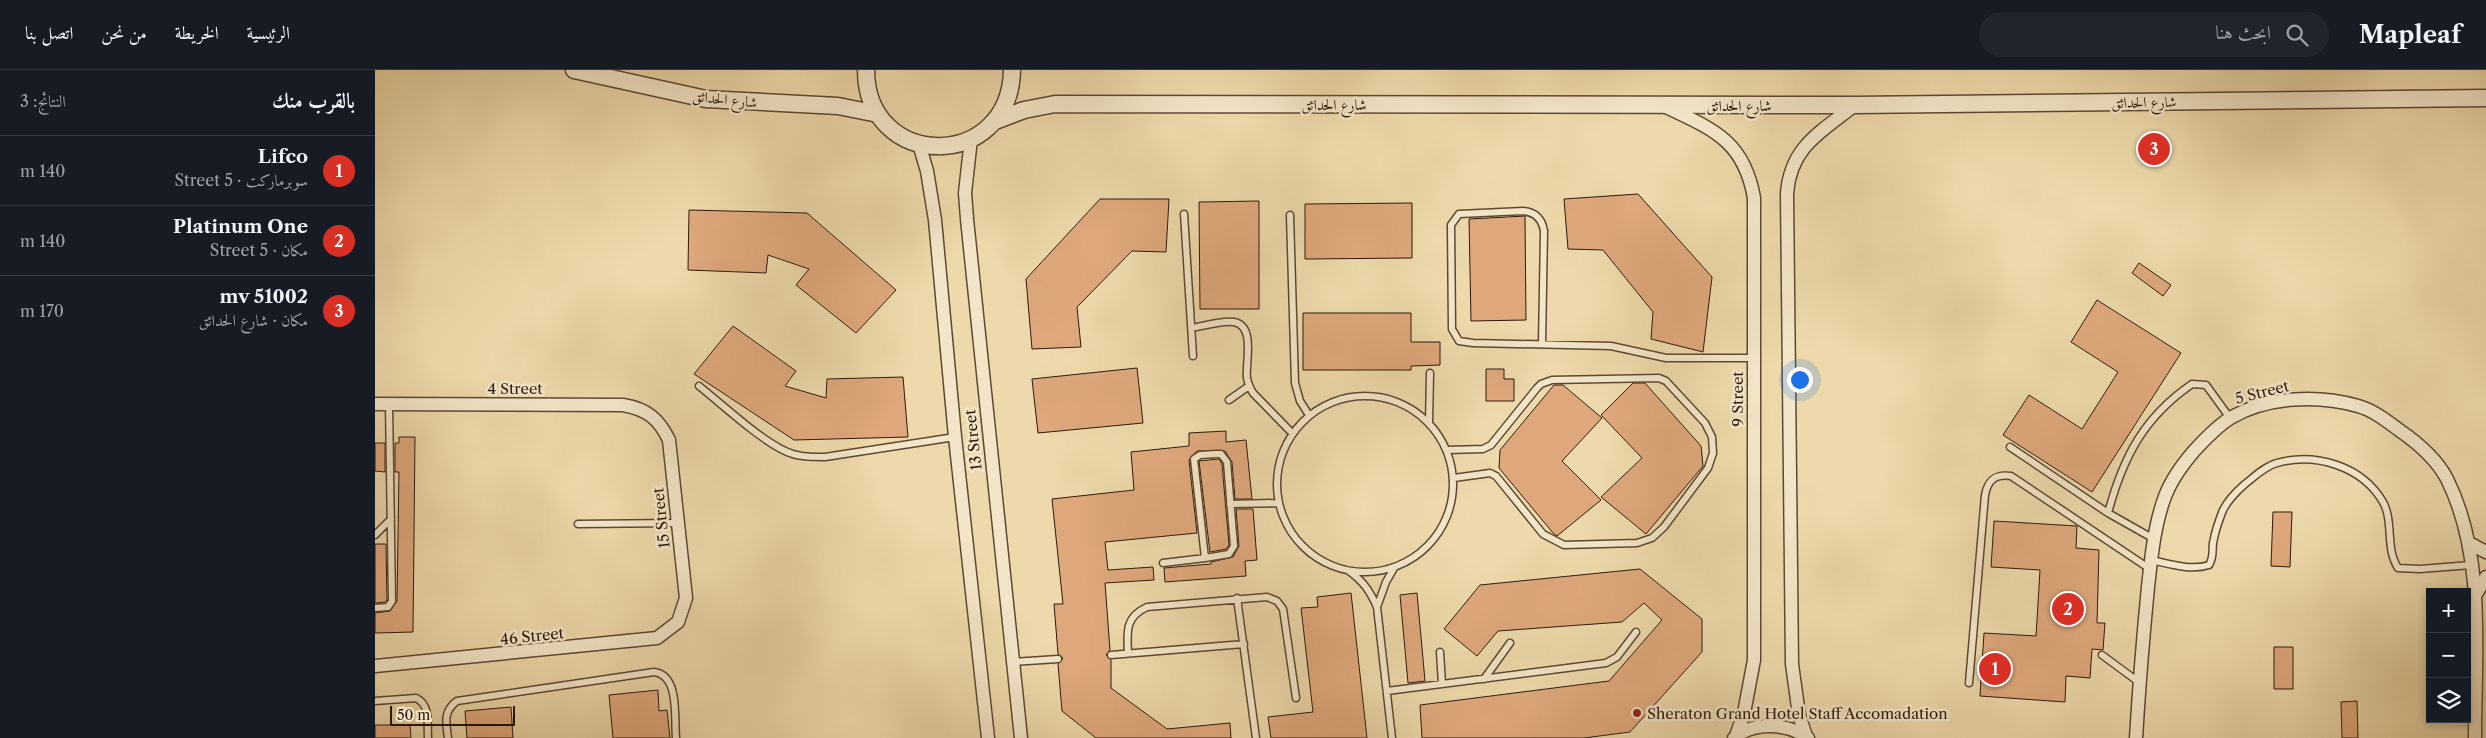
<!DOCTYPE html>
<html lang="ar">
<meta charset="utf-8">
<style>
:root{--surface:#171b24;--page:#20242c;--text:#f1f3f6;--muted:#9ea1a6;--line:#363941;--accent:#d93025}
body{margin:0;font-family:"Libre Caslon Text",Amiri,serif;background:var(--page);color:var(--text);direction:rtl}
.controls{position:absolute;right:15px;bottom:15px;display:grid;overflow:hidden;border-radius:0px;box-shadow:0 2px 8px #0003}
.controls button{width:45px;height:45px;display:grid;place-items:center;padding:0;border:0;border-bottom:1px solid var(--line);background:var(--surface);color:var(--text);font:25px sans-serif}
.scale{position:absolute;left:15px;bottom:12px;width:125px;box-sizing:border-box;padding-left:5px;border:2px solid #2e190b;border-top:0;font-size:14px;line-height:18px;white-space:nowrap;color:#2e190b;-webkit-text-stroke:4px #f3e6c8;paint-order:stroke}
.you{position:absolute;left:1424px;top:309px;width:18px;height:18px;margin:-12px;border:4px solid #fff;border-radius:50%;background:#1a73e8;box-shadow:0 0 0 8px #1a73e833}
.badge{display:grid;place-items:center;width:32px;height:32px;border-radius:50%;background:var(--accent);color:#fff;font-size:16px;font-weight:700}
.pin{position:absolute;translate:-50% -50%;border:2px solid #fff;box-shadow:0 1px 5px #0006}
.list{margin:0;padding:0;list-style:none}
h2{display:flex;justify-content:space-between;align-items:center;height:65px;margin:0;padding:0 20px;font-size:21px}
h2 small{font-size:16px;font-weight:400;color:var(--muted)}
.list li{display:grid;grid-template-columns:32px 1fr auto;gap:15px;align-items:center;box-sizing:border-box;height:70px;padding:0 20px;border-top:1px solid var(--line)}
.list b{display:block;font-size:19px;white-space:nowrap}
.list p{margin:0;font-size:16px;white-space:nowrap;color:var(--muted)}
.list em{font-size:16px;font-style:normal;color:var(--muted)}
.icon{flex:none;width:28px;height:28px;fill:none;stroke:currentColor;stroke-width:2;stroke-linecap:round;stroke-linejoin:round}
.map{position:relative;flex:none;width:2111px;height:668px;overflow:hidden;direction:ltr}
header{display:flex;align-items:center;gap:30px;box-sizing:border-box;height:70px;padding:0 25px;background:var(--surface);border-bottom:1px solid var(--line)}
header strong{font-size:24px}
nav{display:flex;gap:28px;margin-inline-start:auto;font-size:18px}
.search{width:350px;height:45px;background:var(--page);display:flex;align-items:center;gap:12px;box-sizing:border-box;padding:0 18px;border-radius:28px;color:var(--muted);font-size:19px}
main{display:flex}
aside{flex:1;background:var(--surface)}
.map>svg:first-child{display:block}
.building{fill:#dea87c;stroke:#2e190b}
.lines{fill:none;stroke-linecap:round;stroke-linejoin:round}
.service-casing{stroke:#5e4933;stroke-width:9}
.minor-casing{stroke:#5e4933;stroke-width:15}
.tertiary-casing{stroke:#5e4933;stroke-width:19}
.service{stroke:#f3e6c8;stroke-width:6}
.minor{stroke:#f3e6c8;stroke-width:12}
.tertiary{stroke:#f3e6c8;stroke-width:16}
.poi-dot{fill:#8f2418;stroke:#f3e6c8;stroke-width:2}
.labels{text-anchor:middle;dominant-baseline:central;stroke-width:5;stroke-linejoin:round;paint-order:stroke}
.street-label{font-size:15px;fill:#2e190b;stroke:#f3e6c8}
.poi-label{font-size:15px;fill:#2e190b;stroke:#f3e6c8;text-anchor:start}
</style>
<header>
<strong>Mapleaf</strong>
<div class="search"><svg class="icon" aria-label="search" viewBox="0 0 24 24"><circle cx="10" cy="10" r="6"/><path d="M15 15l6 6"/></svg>ابحث هنا</div>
<nav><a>الرئيسية</a><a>الخريطة</a><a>من نحن</a><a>اتصل بنا</a></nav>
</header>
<main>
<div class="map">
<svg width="2111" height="668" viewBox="0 0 2111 668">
<rect width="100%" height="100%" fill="#edd9ab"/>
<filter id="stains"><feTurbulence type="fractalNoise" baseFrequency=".004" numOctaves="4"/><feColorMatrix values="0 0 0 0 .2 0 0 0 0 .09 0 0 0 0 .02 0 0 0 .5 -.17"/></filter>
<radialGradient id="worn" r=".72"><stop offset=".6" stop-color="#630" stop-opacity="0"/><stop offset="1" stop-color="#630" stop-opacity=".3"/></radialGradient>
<path class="building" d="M1263,124L1337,207L1328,282L1276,269L1278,242L1228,180L1193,179L1189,129Z
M725,129H794L791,182L757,181L702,237L706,277L657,279L651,209Z
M884,131V239H825L824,132Z
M1037,133V188L930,189V134Z
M314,140L432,143L521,220L481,263L421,215L434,199L393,185L391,203L313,200Z
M1150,146L1151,250L1096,251L1094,149Z
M1764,193L1796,215L1788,226L1757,203Z
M1722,230L1806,283L1717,422L1628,365L1654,325L1707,359L1743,302L1696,272Z
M928,243H1036V272H1065V295L1036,296V300H928Z
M358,256L421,301L410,316L451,328L452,309L528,307L533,367L419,370L319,304Z
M762,298L768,353L663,363L657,309Z
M1111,299H1129V309H1139V331H1111Z
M1258,313H1270L1326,376L1328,396L1271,464L1226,427L1267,388L1226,345Z
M1179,315H1188L1227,348L1187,391L1226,430L1182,466L1178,463L1124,398L1125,380Z
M851,361V372L871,370L877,429H860L857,392L850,381H822L814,390L822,463L730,472L733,500L778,497L779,510L730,513L735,580L731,585L736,590V618L792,659L855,653L856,668H721L687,641L683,594L688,588L683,584L679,534H688L677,429L759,420L756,382L814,376V363Z
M24,367H40L38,562L0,563V543L15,541L22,531L24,402H20V373H24Z
M0,373H10V402L0,401Z
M844,389L847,394L854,475L851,479L835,482L824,391Z
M861,439H878L882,490L870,491L871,506L790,512L789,498L836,494V492L858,487L864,476Z
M1898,442H1917L1915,497L1896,496Z
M1619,451L1702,456L1701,478L1724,480L1722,553H1730L1728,580L1717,579L1715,608L1691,606L1690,632L1605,626L1609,563L1661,566L1665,500L1616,497Z
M0,474H11L12,530L10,532L0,533Z
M1265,499L1327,549V582L1255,662L1209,668H1047L1045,635L1234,611L1287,550L1269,533L1247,552L1123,561L1102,586L1069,559L1105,515Z
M976,523L992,668H896L893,647L938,642L926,538L943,537L942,527Z
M1042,523L1050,611L1033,613L1025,525Z
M1899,577H1918V619H1899Z
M283,620L284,641L292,640L295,668H238L234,625Z
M1982,631L1983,668H1967L1966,632Z
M136,637L138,668H92L90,641Z
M0,655H35L36,668H0Z"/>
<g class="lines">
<g class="service-casing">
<path id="service" d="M809,144L818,286
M915,145L920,313L925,331L934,345
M817,258C829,256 847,250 859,252C881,256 870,293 872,308C873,314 875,318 878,323L917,363
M1167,274L1169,161C1167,149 1160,142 1148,141L1084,144L1076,155L1077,259L1084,271L1098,273L1236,276L1291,288H1379
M324,316C348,335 382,367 408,380C421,387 435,387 450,387L580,367
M902 414a88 88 0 1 1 176 0a88 88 0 1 1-176 0Z
M854,330L874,316
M1054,353L1055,303
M1635,377L1733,443L1779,469
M1072,380L1108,379L1116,375L1162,318L1166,314L1177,310L1284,308L1291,311L1330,353L1337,367L1338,383L1333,398L1289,457L1277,468L1262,473L1189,475L1168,464L1121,406L1115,403L1079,408
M841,384H846L852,392L859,476L854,484L830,488L819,389L825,385Z
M855,434L903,433
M1733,443C1748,387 1769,347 1817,314L1831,315L1855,348
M203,454L303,453
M0,465L16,449
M1776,490C1795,494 1816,501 1834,495C1839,487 1837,481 1838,473C1840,462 1844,450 1848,440C1853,430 1862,421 1870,414C1879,407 1890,396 1902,393C1940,382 1987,396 2008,432C2019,452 2010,478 2023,498L2045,499L2096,495
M788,493L830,488
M974,501C988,511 995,521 1002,537L1017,668
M862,528L881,668
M1002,537L1011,512L1019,498
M0,538L13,537L17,531L14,334
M1065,582L1067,614
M753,583C752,562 750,547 772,537L892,527L902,531L908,539L921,628
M736,585L869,574
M1727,585L1765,613
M637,592L683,589
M1109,609L1135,573
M1594,613L1610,425C1613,409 1621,404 1636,406L1775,499
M1012,621L1231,593L1242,587L1261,562
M0,631L41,628C56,635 52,654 53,668
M73,668C71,653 68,641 82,631L279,602C305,605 299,648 301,668"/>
</g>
<g class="minor-casing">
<path id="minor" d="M1289,36C1337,59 1369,70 1379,128V590L1369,643L1361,666
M596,69L590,123L592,149L646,668
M544,74L552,101L560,150L580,367L613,668
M0,334L248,335C272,339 284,349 294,370L311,528L303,552L282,568L0,596
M2094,473L2111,482
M2100,526L2111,507
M1431,666L1424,645L1417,594L1412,123C1416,76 1446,62 1480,35
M1359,668C1379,651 1412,653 1433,668
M1761,668C1764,618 1768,568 1773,517C1776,489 1779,459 1788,432C1794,413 1806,396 1819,381C1830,369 1843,355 1857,347C1894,326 1944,325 1983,336C1998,340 2012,351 2024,360C2043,373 2061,388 2072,409C2111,487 2100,583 2100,668"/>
</g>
<g class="tertiary-casing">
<path id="tertiary" d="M199,0L331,29L463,36L503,44
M491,0C491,101 635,102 637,0
M620,51L649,40L680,34L1480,35L2111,28"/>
</g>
<use href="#service" class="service"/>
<use href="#minor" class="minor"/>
<use href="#tertiary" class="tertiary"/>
</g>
<circle class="poi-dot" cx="1262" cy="643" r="5"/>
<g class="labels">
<g class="street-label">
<text transform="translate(350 29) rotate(6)">شارع الحدائق</text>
<text transform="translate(1769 32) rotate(-1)">شارع الحدائق</text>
<text x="959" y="34">شارع الحدائق</text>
<text x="1364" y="35">شارع الحدائق</text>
<text x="140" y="318">4 Street</text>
<text transform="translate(1887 322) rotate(-14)">5 Street</text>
<text transform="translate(1362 329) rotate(-90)">9 Street</text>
<text transform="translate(598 370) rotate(-96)">13 Street</text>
<text transform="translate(286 448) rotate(-96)">15 Street</text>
<text transform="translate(157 566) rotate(-6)">46 Street</text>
</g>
<g class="poi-label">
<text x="1272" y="643">Sheraton Grand Hotel Staff Accomadation</text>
</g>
</g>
<rect width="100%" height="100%" filter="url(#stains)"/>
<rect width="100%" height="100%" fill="url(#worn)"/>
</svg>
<div class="controls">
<button>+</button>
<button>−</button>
<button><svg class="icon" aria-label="layers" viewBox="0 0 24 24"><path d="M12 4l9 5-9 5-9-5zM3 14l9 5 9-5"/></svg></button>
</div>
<div class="scale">50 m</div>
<div class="you"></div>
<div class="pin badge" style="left:1620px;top:599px">1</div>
<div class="pin badge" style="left:1693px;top:539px">2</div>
<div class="pin badge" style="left:1779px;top:79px">3</div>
</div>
<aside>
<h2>بالقرب منك<small>النتائج: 3</small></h2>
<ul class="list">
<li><span class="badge">1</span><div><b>Lifco</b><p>سوبرماركت · 5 Street</p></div><em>140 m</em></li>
<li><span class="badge">2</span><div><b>Platinum One</b><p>مكان · 5 Street</p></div><em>140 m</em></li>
<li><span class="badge">3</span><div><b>mv 51002</b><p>مكان · شارع الحدائق</p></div><em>170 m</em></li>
</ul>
</aside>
</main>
